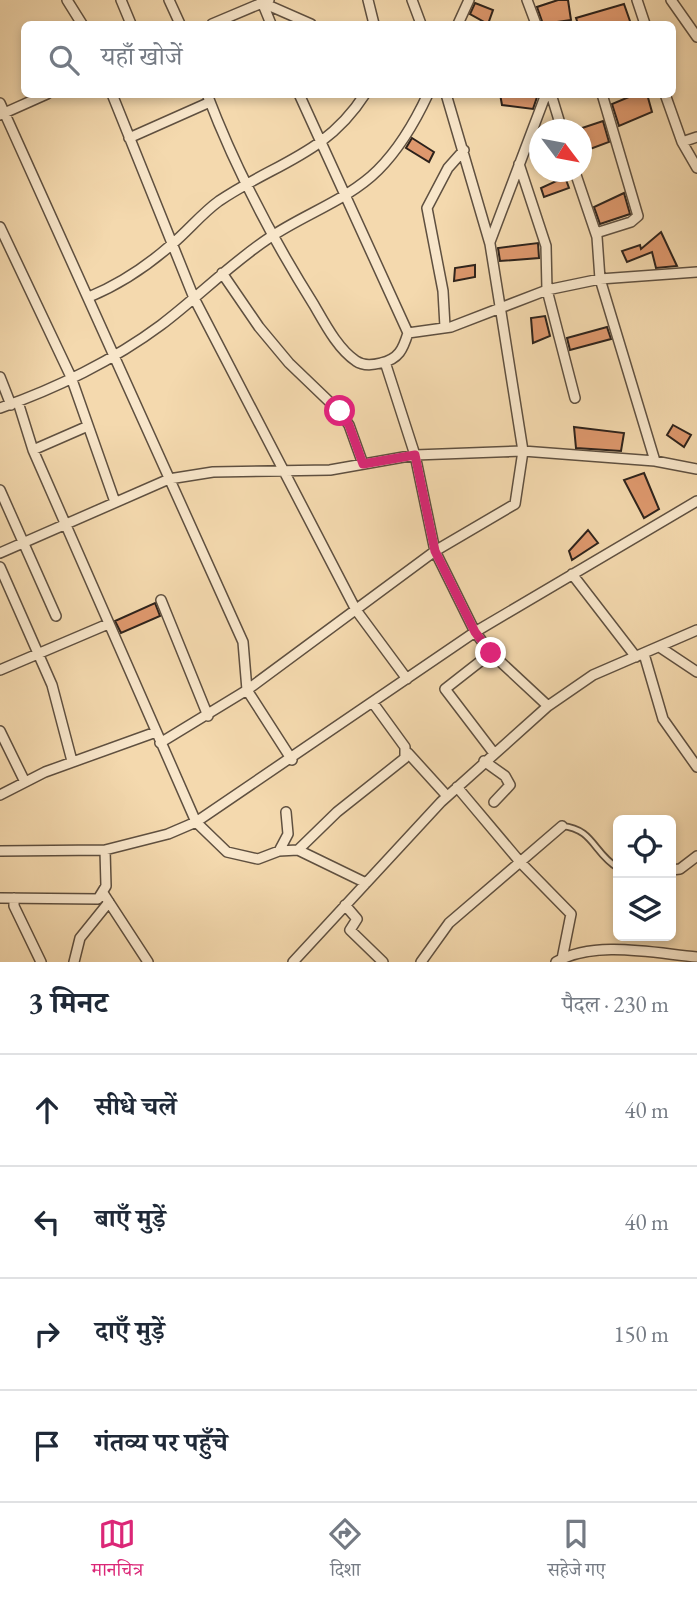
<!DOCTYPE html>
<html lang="hi">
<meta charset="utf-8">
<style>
:root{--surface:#fff;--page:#f2f2f3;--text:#1f2937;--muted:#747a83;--line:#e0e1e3;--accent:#db2777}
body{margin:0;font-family:"EB Garamond","Noto Serif Devanagari",serif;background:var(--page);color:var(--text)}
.controls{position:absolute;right:21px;bottom:21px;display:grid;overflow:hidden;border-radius:10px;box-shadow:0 4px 10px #0003}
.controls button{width:63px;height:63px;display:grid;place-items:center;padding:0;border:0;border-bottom:2px solid var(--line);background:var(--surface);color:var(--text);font:35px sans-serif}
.compass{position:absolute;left:529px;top:119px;width:63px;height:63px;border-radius:50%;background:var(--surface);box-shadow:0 4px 10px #0003;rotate:122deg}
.stop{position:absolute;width:21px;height:21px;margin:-16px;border:5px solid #db2777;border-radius:50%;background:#fff}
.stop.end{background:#db2777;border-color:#fff;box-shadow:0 2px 7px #0008}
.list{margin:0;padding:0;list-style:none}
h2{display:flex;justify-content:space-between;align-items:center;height:91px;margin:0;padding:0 28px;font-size:30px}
h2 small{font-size:23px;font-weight:400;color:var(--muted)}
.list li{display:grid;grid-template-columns:46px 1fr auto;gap:21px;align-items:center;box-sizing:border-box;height:112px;padding:0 28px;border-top:2px solid var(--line)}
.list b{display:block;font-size:26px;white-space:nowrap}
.list em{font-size:23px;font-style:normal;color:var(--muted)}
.icon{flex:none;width:38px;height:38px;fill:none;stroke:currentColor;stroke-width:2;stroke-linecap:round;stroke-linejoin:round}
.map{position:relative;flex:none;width:697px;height:962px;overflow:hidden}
.search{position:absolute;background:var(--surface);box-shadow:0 4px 10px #0003;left:21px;right:21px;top:21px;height:77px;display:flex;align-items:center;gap:18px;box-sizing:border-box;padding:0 24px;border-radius:10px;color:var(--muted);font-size:26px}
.sheet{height:539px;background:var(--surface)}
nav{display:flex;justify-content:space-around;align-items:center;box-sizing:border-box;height:98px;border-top:2px solid var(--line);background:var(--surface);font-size:19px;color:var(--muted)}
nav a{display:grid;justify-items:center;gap:4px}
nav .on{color:var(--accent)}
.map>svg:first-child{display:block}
.building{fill:#de986d;stroke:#2d221b;stroke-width:2}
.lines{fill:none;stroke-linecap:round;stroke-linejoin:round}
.service-casing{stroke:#5f5040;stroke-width:8}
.minor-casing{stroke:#5f5040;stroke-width:12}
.service{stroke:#f8e6ca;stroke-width:4.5}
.minor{stroke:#f8e6ca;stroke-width:9}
.route{stroke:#db2777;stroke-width:9}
</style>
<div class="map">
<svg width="697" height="962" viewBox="0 0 697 962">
<rect width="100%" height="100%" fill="#f4d9ae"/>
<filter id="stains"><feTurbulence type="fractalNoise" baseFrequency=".00286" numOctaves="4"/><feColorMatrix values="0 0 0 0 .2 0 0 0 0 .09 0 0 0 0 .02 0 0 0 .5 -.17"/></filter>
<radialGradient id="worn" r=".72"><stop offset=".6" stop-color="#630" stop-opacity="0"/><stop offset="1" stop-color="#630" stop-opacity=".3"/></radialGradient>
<path class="building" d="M558,0H568L571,20L543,24L537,7Z
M475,3L493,10L488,24L470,14Z
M624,4L631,24H578L576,18Z
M500,94H538L533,109L502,105Z
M636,94H647L652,112L619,126L612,104Z
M603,121L609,142L582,152V128Z
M412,138L434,152L429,162L406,148Z
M565,177L569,188L544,197L541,188Z
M624,193L630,214L600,224L594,207Z
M661,232L677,266L656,268L652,252L627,262L622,251L640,245L641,249Z
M538,243L539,258L500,261L498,248Z
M475,265V277L454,281L455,268Z
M545,316L550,336L533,343L531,318Z
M607,327L611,339L570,350L567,338Z
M673,425L691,435L684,447L667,435Z
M574,427L624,433L621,451L576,448Z
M644,473L659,509L644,518L624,480Z
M588,530L598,543L572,560L569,551Z
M155,603L160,616L121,633L115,621Z"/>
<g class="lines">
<g class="service-casing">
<path id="service" d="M562,826C594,829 593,853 618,868"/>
</g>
<g class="minor-casing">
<path id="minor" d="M67,0L82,24
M121,0L131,24
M169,0L180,24
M368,0L374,24
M412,0L421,24
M527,0L536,24
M637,0L645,24
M671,0L697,37
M262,2L271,24
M263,3L311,24
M212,24L269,0
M458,24L469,0
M112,94L194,298L356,610L407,679
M207,94C235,168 272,238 314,305C325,324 338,349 356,361C363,366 373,365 381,363C399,359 403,349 408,333L299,94
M551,94L562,130
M665,94L682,142L697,168
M0,103L243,642L247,690L292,760
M0,115L47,94
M129,138L210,102
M682,142L697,137
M519,164L546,246L547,290L575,398
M575,172L597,237L600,279L655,461
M0,227L71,377L115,502
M596,233L631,222L638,216L602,94
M490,242L546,94
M222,273L259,327L289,363L339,411L349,425L363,464
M89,297C118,285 147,266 171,245C188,231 201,214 219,201C275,163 326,155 365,94
M445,327L443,291L427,208L448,168L464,150
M408,333L451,327L547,290L600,279L697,272
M385,362L415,455L435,551L475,632L491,653L548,706
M0,377L11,405
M18,402L33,450L196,822L227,852L258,859L279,851L298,850L366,883
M0,408C55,389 114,360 161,325C198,297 230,264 269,238C304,214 348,200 378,170C400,148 415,122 428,94
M33,450L88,426
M0,490L56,616
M0,553L169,479L213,472L330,470L415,455L523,451L655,461L697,469
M0,567L52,685L72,761
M572,574L636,657
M161,600L208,716
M661,648L697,672
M491,653L445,689L493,752
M644,654L663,719L697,767
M0,670L108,624
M0,731L25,782
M160,743L247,690L435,551L515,504L523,451L500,306L490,244L446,94
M408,753L447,796
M484,761L505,776L510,785L494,802
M457,787L521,863L571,914L562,959
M0,795L45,772L156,732
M298,850L337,812L405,758V747L373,703
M0,851L105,850L168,834L196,822L475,632L697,501
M279,851L288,834L286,812
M671,870L680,869L697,856
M103,893L148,962
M0,898L98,899L106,886L105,850
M14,898V906L41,962
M345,905L357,919L350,930L383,962
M74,962L80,938L109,902
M293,962L441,802L548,706L593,675L697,630
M421,962L449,923L562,826
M556,962C595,940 653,953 697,957"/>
</g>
<use href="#service" class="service"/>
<use href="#minor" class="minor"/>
</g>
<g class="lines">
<path class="route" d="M340,411L349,425L363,464L415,455L435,551L475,632L491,653"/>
</g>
<rect width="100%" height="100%" filter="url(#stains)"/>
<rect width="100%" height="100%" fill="url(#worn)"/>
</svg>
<div class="controls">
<button><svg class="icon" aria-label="locate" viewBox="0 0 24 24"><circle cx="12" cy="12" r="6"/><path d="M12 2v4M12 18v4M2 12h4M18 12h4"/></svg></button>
<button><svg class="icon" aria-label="layers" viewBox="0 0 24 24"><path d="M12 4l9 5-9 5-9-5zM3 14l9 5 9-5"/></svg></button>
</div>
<svg class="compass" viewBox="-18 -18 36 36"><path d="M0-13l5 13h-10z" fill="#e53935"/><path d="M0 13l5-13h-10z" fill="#747a83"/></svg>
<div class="stop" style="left:340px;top:411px"></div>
<div class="stop end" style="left:491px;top:653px"></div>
<div class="search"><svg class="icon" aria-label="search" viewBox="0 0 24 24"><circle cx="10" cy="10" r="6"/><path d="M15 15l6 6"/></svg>यहाँ खोजें</div>
</div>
<section class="sheet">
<h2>3 मिनट<small>पैदल · 230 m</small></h2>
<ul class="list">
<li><svg class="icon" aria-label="ahead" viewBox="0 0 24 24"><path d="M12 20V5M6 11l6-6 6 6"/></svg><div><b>सीधे चलें</b></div><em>40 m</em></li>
<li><svg class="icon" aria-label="left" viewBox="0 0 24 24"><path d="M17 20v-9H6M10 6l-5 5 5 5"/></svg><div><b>बाएँ मुड़ें</b></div><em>40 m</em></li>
<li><svg class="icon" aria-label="right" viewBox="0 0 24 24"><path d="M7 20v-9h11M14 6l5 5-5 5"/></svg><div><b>दाएँ मुड़ें</b></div><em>150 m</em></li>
<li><svg class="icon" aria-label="arrive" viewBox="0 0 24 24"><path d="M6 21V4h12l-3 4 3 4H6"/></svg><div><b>गंतव्य पर पहुँचे</b></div></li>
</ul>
</section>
<nav>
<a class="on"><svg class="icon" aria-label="map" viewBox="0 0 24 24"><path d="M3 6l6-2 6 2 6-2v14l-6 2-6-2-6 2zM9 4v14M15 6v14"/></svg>मानचित्र</a>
<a><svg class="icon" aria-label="directions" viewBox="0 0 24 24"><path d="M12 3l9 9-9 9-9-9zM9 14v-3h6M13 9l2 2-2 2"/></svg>दिशा</a>
<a><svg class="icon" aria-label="saved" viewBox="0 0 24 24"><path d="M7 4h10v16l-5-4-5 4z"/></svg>सहेजे गए</a>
</nav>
